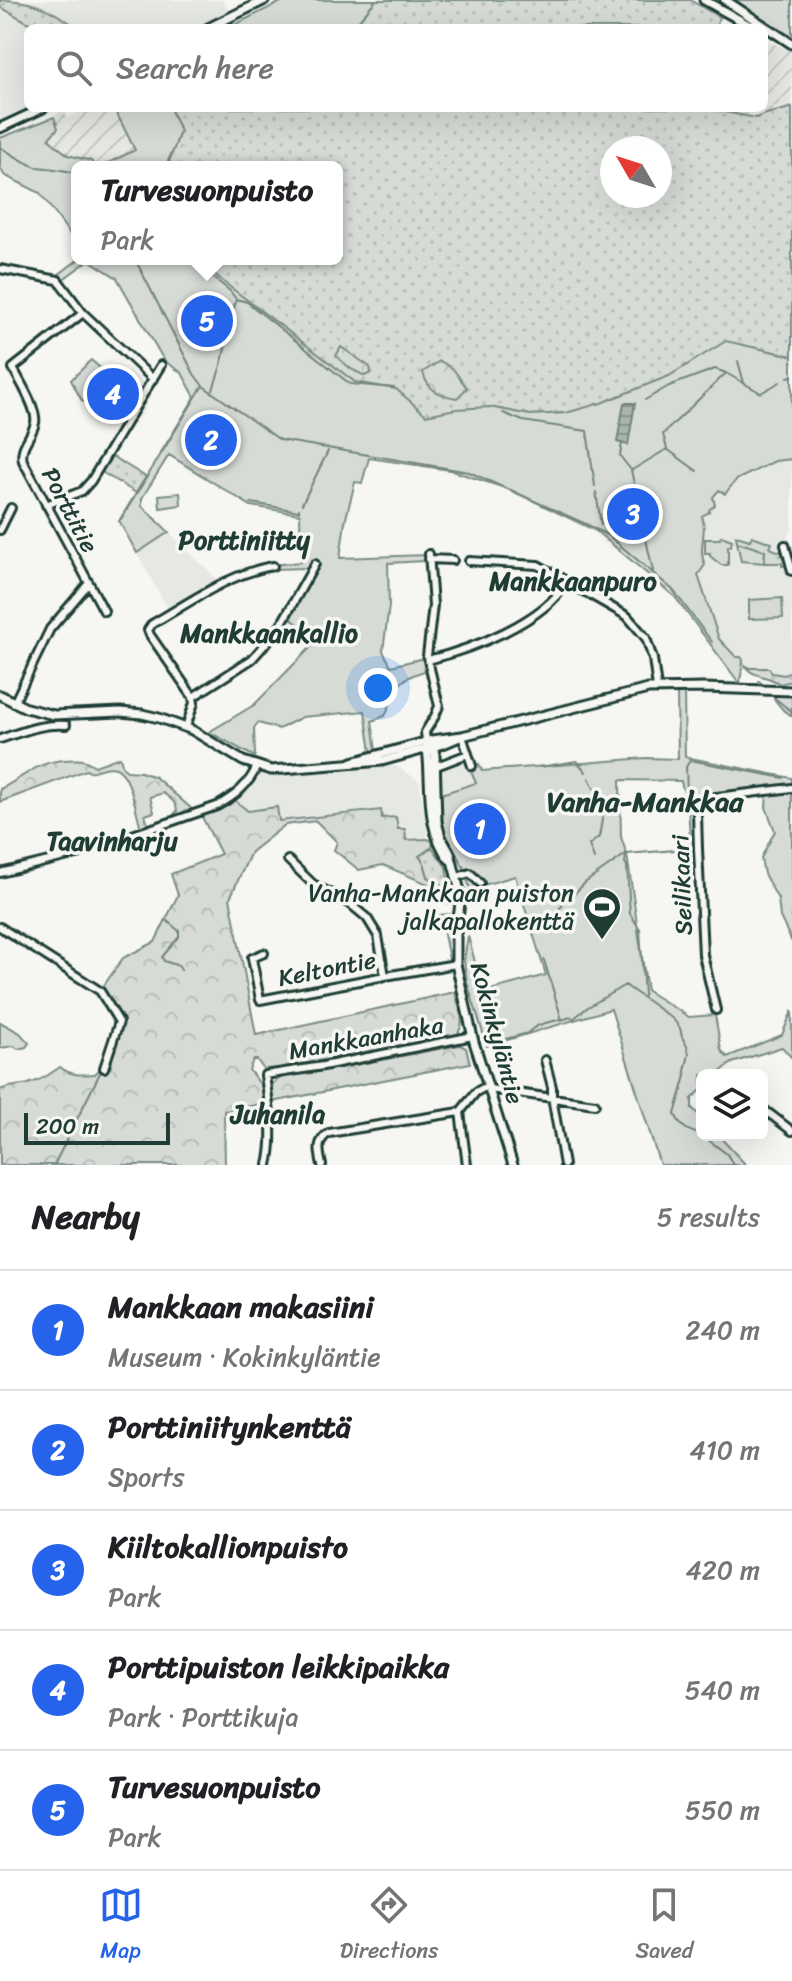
<!DOCTYPE html>
<meta charset="utf-8">
<style>
:root{--surface:#fff;--page:#f6f6f6;--text:#202124;--muted:#757577;--line:#e0e0e0;--accent:#2563eb}
body{margin:0;font-family:Sriracha,sans-serif;background:var(--page);color:var(--text)}
.controls{position:absolute;right:24px;bottom:24px;display:grid;overflow:hidden;border-radius:12px;box-shadow:0 8px 32px #0002}
.controls button{width:72px;height:72px;display:grid;place-items:center;padding:0;border:0;border-bottom:2px solid var(--line);background:var(--surface);color:var(--text);font:40px sans-serif}
.compass{position:absolute;left:600px;top:136px;width:72px;height:72px;border-radius:50%;background:var(--surface);box-shadow:0 8px 32px #0002;rotate:309deg}
.scale{position:absolute;left:24px;bottom:20px;width:146px;box-sizing:border-box;padding-left:8px;border:4px solid #1f3d34;border-top:0;font-size:22px;line-height:28px;white-space:nowrap;color:#1f3d34;-webkit-text-stroke:6px #f6f6f2;paint-order:stroke}
.you{position:absolute;left:378px;top:688px;width:28px;height:28px;margin:-20px;border:6px solid #fff;border-radius:50%;background:#1a73e8;box-shadow:0 0 0 12px #1a73e833}
.badge{display:grid;place-items:center;width:52px;height:52px;border-radius:50%;background:var(--accent);color:#fff;font-size:26px;font-weight:700}
.pin{position:absolute;translate:-50% -50%;border:4px solid #fff;box-shadow:0 2px 8px #0006}
.popup{position:absolute;left:71px;top:161px;width:272px;height:104px;box-sizing:border-box;display:grid;place-content:center;border-radius:12px;background:var(--surface);filter:drop-shadow(0 2px 6px #0005);font-size:26px;white-space:nowrap;color:var(--muted)}
.popup b{font-size:30px;color:var(--text)}
.popup::after{content:'';position:absolute;left:50%;top:100%;margin-left:-16px;border:16px solid transparent;border-top-color:var(--surface)}
.list{margin:0;padding:0;list-style:none}
h2{display:flex;justify-content:space-between;align-items:center;height:104px;margin:0;padding:0 32px;font-size:34px}
h2 small{font-size:26px;font-weight:400;color:var(--muted)}
.list li{display:grid;grid-template-columns:52px 1fr auto;gap:24px;align-items:center;box-sizing:border-box;height:120px;padding:0 32px;border-top:2px solid var(--line)}
.list b{display:block;font-size:30px;white-space:nowrap}
.list p{margin:0;font-size:26px;white-space:nowrap;color:var(--muted)}
.list em{font-size:26px;font-style:normal;color:var(--muted)}
.icon{flex:none;width:44px;height:44px;fill:none;stroke:currentColor;stroke-width:2;stroke-linecap:round;stroke-linejoin:round}
.map{position:relative;flex:none;width:792px;height:1165px;overflow:hidden}
.search{position:absolute;background:var(--surface);box-shadow:0 8px 32px #0002;left:24px;right:24px;top:24px;height:88px;display:flex;align-items:center;gap:20px;box-sizing:border-box;padding:0 28px;border-radius:12px;color:var(--muted);font-size:30px}
.sheet{height:704px;background:var(--surface)}
nav{display:flex;justify-content:space-around;align-items:center;box-sizing:border-box;height:112px;border-top:2px solid var(--line);background:var(--surface);font-size:22px;color:var(--muted)}
nav a{display:grid;justify-items:center;gap:4px}
nav .on{color:var(--accent)}
.map>svg:first-child{display:block}
.built{fill:#e6e8e4}
.industrial{fill:url(#industrial-furrows)}
.grass{fill:url(#grass-dots);stroke:#7a8c85;stroke-width:2;fill-rule:evenodd}
.forest{fill:url(#forest-crowns);stroke:#7a8c85;stroke-width:2}
.park{fill:#d6dbd6;stroke:#7a8c85;stroke-width:2}
.water{fill:url(#water-rules);stroke:#72847d;stroke-width:2}
.lines{fill:none;stroke-linecap:round;stroke-linejoin:round}
.stream{stroke:#72847d;stroke-width:2}
.minor-casing{stroke:#1f3d34;stroke-width:12}
.major-casing{stroke:#1f3d34;stroke-width:13}
.minor{stroke:#f6f6f2;stroke-width:6}
.major{stroke:#f6f6f2;stroke-width:7}
.labels{text-anchor:middle;dominant-baseline:central;stroke-width:7;stroke-linejoin:round;paint-order:stroke}
.street-label{font-size:24px;fill:#1f3d34;stroke:#f6f6f2}
.poi-label{font-size:24px;fill:#1f3d34;stroke:#f6f6f2;text-anchor:end}
.neighbourhood-label{font-size:26px;font-weight:bold;fill:#1f3d34;stroke:#f6f6f2}
.quarter-label{font-size:28px;font-weight:bold;fill:#1f3d34;stroke:#f6f6f2}
</style>
<div class="map">
<svg width="792" height="1165" viewBox="0 0 792 1165">
<defs>
<pattern id="industrial-furrows" width="10" height="10" patternUnits="userSpaceOnUse" patternTransform="scale(2)"><rect width="10" height="10" fill="#e6e8e4"/><path d="M-1 1l2-2M0 10L10 0M9 11l2-2" fill="none" stroke="#c5c8c4"/></pattern>
<pattern id="grass-dots" width="8" height="8" patternUnits="userSpaceOnUse" patternTransform="scale(2)"><rect width="8" height="8" fill="#d6dbd6"/><path d="M2 2h.1M6 6h.1" fill="none" stroke="#b7bdb8" stroke-width="1.8" stroke-linecap="round"/></pattern>
<pattern id="forest-crowns" width="20" height="18" patternUnits="userSpaceOnUse" patternTransform="scale(2)"><rect width="20" height="18" fill="#d6dbd6"/><path d="M2 6a3 3 0 1 1 6 0M12 15a3 3 0 1 1 6 0" fill="none" stroke="#b7bdb8"/></pattern>
<pattern id="water-rules" width="6" height="5" patternUnits="userSpaceOnUse" patternTransform="scale(2)"><rect width="6" height="5" fill="#aab3ae"/><path d="M0 2.5h6" fill="none" stroke="#8a938e"/></pattern>
</defs>
<rect width="100%" height="100%" fill="#f6f6f2"/>
<filter id="ink" filterUnits="userSpaceOnUse"><feTurbulence type="fractalNoise" baseFrequency=".0125" numOctaves="2"/><feDisplacementMap in="SourceGraphic" scale="16" xChannelSelector="R" yChannelSelector="G"/><feConvolveMatrix kernelMatrix="1 2 1 2 8 2 1 2 1" color-interpolation-filters="sRGB"/></filter>
<g filter="url(#ink)">
<path class="built" d="M0,0H223L230,13L199,28H28V108H30L0,122Z
M792,459V529L783,547L792,581V681L780,684L773,679L750,672L743,666L741,657H737L719,639L697,575L705,565L701,558L702,516L715,505L712,497L719,490L725,494L736,480L775,461Z
M169,532L221,583L169,611L137,553Z
M465,758L476,783L441,794V766Z
M396,766L419,781L428,839L406,840L398,830L381,819V810L278,821L248,811L233,799L257,775Z"/>
<path class="industrial" d="M764,40L792,51V107L779,113L763,114L756,118L704,108H764Z
M88,108H114L135,150L102,167L94,165L91,161L68,155L51,141L49,138L51,135L58,128L54,117L63,110L68,118Z"/>
<path class="grass" d="M0,0C30,0 47,7 72,24L70,28H38L0,7Z
M376,0H690L719,17L716,28H352Z
M792,107V356L747,346L729,364L723,378L611,484L596,495H578L480,457L421,439C416,447 412,452 401,451L398,446L395,433L357,422L295,410L225,360L177,319L141,259H337V167H167L166,166L173,151L180,131L170,108H704L756,118C767,112 780,112 792,107ZM612,148H660V196H612ZM601,404L605,431L615,452L610,463L583,474L569,456L551,461L548,457L565,447L555,435L527,450L471,426L489,407L530,415L566,413Z
M110,455L146,477L136,493L100,471Z
M736,536L750,540L752,536L772,543L770,548L780,552L783,547L788,565L782,566V563H764L765,551L737,542Z
M745,665L750,668H769L772,673L784,675L792,671V681L780,684C767,674 751,678 745,665Z
M432,847L446,867L450,890L428,877L424,863L419,856Z"/>
<path class="forest" d="M341,347L370,367L371,373L365,376L351,369L336,356Z
M440,361L453,369L467,388L457,398C440,395 427,391 423,372Z
M792,694V716L784,711L774,699L776,696Z
M120,757L123,768L127,771L141,772L155,777L193,810L170,819L177,811C177,803 170,798 163,793L150,797L154,812L145,815L148,825L141,828C136,813 131,774 116,768C108,765 97,770 90,772L86,770L0,802V789C24,778 35,762 64,760C79,759 82,758 95,766Z
M233,799L248,811L277,807L279,821L381,810L382,818L396,817L398,829H405L406,840L428,839L433,842L432,847L419,856L424,863L428,877L450,890L453,904L438,902L435,887L383,865L359,870L334,850L337,842L316,821L285,825L251,852L230,898L256,1035L455,992C459,1008 467,1023 456,1036L274,1069L264,1070L257,1060H253L249,1070L264,1089L266,1103L224,1111L225,1165H0V1090C9,1086 19,1086 28,1084C40,1081 50,1074 60,1067C71,1076 82,1075 95,1074L100,1069L110,1068L112,1062L109,1056L122,1021L121,1015L100,991L123,958L155,942L178,895L171,874L221,854L201,815Z
M450,914L453,917L451,957L449,959L440,915Z
M0,1022L20,1033L29,1043L26,1047L18,1049L14,1046L0,1048Z
M460,1045L466,1048L470,1063L272,1102L271,1091L273,1083L285,1075L307,1074Z"/>
<path class="park" d="M285,0H376L352,28H228Z
M729,0H792V41L742,8V7Z
M114,108H170L180,131L173,151L166,165L167,167H77V244L40,193L4,175L0,167V138L54,117L58,128L49,138L51,141L68,155L91,161L94,165L102,166L135,150Z
M79,259H197L226,284L355,382L396,389L426,415L456,409L489,407L530,415L566,413L601,403L669,376L726,341L792,356V459L775,461L736,480L725,494L719,490L713,497L715,505L709,510V512L702,516C708,533 697,548 705,565L698,575L719,639L736,657H741L743,660L740,684L675,597L596,531L511,490L450,470L369,458L362,483L355,482L345,522L340,558L427,555V563L424,561L388,563L389,606L383,651L391,666L424,658L428,670C395,679 399,686 385,716L372,721L376,751L371,752L365,711L302,717L279,729L258,723L254,728L255,757L209,732L254,705L316,642L290,617L317,568L308,570L305,568L273,569V565L301,562L300,514L251,506L169,455L142,498V506L169,532L137,553L119,521L195,397L182,373L166,362L162,357L117,278L89,260L62,280L58,275Z
M91,360L137,400L125,421L82,401L71,380Z
M180,493L181,505L160,508L159,495Z
M721,536L732,540L731,546H728V565H721L710,556V553H705V539H720Z
M737,542L765,551L764,563L741,561Z
M782,598L783,618L749,619V600Z
M684,692L685,757L792,778V786L708,795L698,802L695,810H692C689,798 683,795 681,781L620,780L621,837L627,855L647,991L689,1017L715,1015L721,1050L727,1057L782,1035L792,1011V1058L782,1047L732,1063L716,1075H702V1089L692,1099V1108L702,1118V1135H718L746,1165H660L611,1009L487,1046L467,982L464,960L468,936L483,992L546,975L515,876L470,889L463,866L446,836L443,827L441,794L476,783L469,767L479,764L482,771L646,758L678,759L677,693Z
M792,792V942L780,917L778,899L764,874L761,858L775,831L766,807L767,794Z"/>
<path class="water" d="M624,403H635L628,445L617,442Z"/>
<g class="lines">
<path class="stream" d="M350,28L354,26
M0,147C9,152 27,165 37,167C52,169 61,168 77,174
M168,167L171,154
M135,259L194,374L203,386L280,440L469,472L586,524L609,536L673,590L712,642
M190,259L230,291L236,299L222,362L213,390
M236,299L247,302L350,384L394,388
M738,361L744,383
M788,377L792,376
M645,400L669,386L715,369L726,373L761,393L780,382
M503,413L523,421L587,431L595,486
M622,443L620,456L631,470L653,571
M667,449L663,434L725,374
M632,470L667,449L697,471
M596,492L601,525
M251,503L299,511V509
M302,504L328,451
M121,519L202,387
M759,681L763,685
M776,699L792,712
M540,767L577,761L586,772
M589,778L604,808L599,837L589,845L594,859
M687,793L686,767L690,760L784,778
M688,802L690,839
M626,854L625,863L627,866L630,914L640,929L644,996
M567,901L586,882L626,854L688,849V845
M166,920L179,931V937L162,957L164,961L179,966L181,970
M541,927L563,905
M544,960L562,1020
M487,1044L528,1033C538,1021 557,1022 571,1017L573,1019L588,1007L625,985L673,1019L680,1028L682,1037L687,1046L689,1054L685,1071L686,1076L675,1114C681,1128 688,1131 702,1135
M703,1136L727,1154L733,1165
M54,1165L100,1073"/>
<g class="minor-casing">
<path id="minor" d="M0,269L58,280L83,313L153,379
M46,505L82,491L91,481L161,365
M0,530L11,508
M785,545L792,571
M429,559L453,560
M469,561L538,565L627,616L646,638L653,659L657,688
M89,583L104,611
M428,660C472,649 543,622 567,582
M193,697L252,659L278,630L315,564
M14,703L50,629L89,583L23,461C19,446 32,437 35,423C38,410 19,380 13,368L83,313
M186,727L194,703L193,697L150,635L148,630L152,624C189,603 230,573 273,566
M462,736L472,766
M0,739C22,732 42,723 66,725
M426,742L425,732L435,716L439,706L427,656L433,605L429,554
M434,767L468,754
M288,860L313,884L349,903L367,918L378,936L385,976
M0,873L77,854L217,806C235,796 249,785 257,766
M457,877L470,873L480,883
M0,927L100,991L119,1022L104,1068
M264,953L252,958L260,1000L385,976L456,964
M716,1010L703,955L698,849L697,813L702,803L708,798L792,788
M545,1060L552,1087V1097L564,1165
M489,1089L595,1104
M762,1108L792,1131
M268,1165C275,1135 269,1106 265,1075L323,1066L473,1036
M322,1165C319,1152 316,1141 329,1133L460,1112
M467,1165L460,1112L476,1092L487,1086"/>
</g>
<g class="major-casing">
<path id="major" d="M704,0L754,28
M725,0L792,44
M208,28L265,0
M0,128L43,108
M0,695L26,708L54,715L120,712L142,714L159,718L192,730L243,761L271,770L382,761L443,744L462,736
M433,743L435,755L437,822L441,837L450,853L461,895L456,935V964L474,1042L513,1165
M427,748C432,786 424,827 449,859
M352,762L432,740L462,736L648,689L704,688L792,691"/>
</g>
<use href="#minor" class="minor"/>
<use href="#major" class="major"/>
</g>
</g>
<defs>
<g id="stadium-pin" transform="scale(2)"><path d="M0 17L-7.5 6A9.5 9.5 0 1 1 7.5 6Z" fill="#1f3d34" stroke="#f6f6f2"/><path d="M0-5a6.5 5 0 1 0 0 10a6.5 5 0 1 0 0-10ZM-3.5-1.8h7v3.6h-7Z" fill="#fff"/></g>
</defs>
<g fill-rule="evenodd">
<use href="#stadium-pin" x="602" y="907"/>
</g>
<g class="labels">
<g class="street-label">
<text transform="translate(70 510) rotate(62)">Porttitie</text>
<text transform="translate(682 885) rotate(-92)">Seilikaari</text>
<text transform="translate(327 969) rotate(-11)">Keltontie</text>
<text transform="translate(497 1033) rotate(75)">Kokinkyläntie</text>
<text transform="translate(366 1038) rotate(-10)">Mankkaanhaka</text>
</g>
<g class="poi-label">
<text x="574" y="893">Vanha-Mankkaan puiston<tspan x="574" dy="28">jalkapallokenttä</tspan></text>
</g>
<g class="neighbourhood-label">
<text x="244" y="540">Porttiniitty</text>
<text x="573" y="581">Mankkaanpuro</text>
<text x="269" y="633">Mankkaankallio</text>
<text x="112" y="841">Taavinharju</text>
<text x="278" y="1114">Juhanila</text>
</g>
<g class="quarter-label">
<text x="645" y="801">Vanha-Mankkaa</text>
</g>
</g>
</svg>
<div class="controls">
<button><svg class="icon" aria-label="layers" viewBox="0 0 24 24"><path d="M12 4l9 5-9 5-9-5zM3 14l9 5 9-5"/></svg></button>
</div>
<svg class="compass" viewBox="-18 -18 36 36"><path d="M0-13l5 13h-10z" fill="#e53935"/><path d="M0 13l5-13h-10z" fill="#757577"/></svg>
<div class="scale">200 m</div>
<div class="you"></div>
<div class="pin badge" style="left:480px;top:829px">1</div>
<div class="pin badge" style="left:211px;top:440px">2</div>
<div class="pin badge" style="left:633px;top:514px">3</div>
<div class="pin badge" style="left:113px;top:394px">4</div>
<div class="pin badge" style="left:207px;top:321px">5</div>
<div class="popup"><b>Turvesuonpuisto</b>Park</div>
<div class="search"><svg class="icon" aria-label="search" viewBox="0 0 24 24"><circle cx="10" cy="10" r="6"/><path d="M15 15l6 6"/></svg>Search here</div>
</div>
<section class="sheet">
<h2>Nearby<small>5 results</small></h2>
<ul class="list">
<li><span class="badge">1</span><div><b>Mankkaan makasiini</b><p>Museum · Kokinkyläntie</p></div><em>240 m</em></li>
<li><span class="badge">2</span><div><b>Porttiniitynkenttä</b><p>Sports</p></div><em>410 m</em></li>
<li><span class="badge">3</span><div><b>Kiiltokallionpuisto</b><p>Park</p></div><em>420 m</em></li>
<li><span class="badge">4</span><div><b>Porttipuiston leikkipaikka</b><p>Park · Porttikuja</p></div><em>540 m</em></li>
<li><span class="badge">5</span><div><b>Turvesuonpuisto</b><p>Park</p></div><em>550 m</em></li>
</ul>
</section>
<nav>
<a class="on"><svg class="icon" aria-label="map" viewBox="0 0 24 24"><path d="M3 6l6-2 6 2 6-2v14l-6 2-6-2-6 2zM9 4v14M15 6v14"/></svg>Map</a>
<a><svg class="icon" aria-label="directions" viewBox="0 0 24 24"><path d="M12 3l9 9-9 9-9-9zM9 14v-3h6M13 9l2 2-2 2"/></svg>Directions</a>
<a><svg class="icon" aria-label="saved" viewBox="0 0 24 24"><path d="M7 4h10v16l-5-4-5 4z"/></svg>Saved</a>
</nav>
